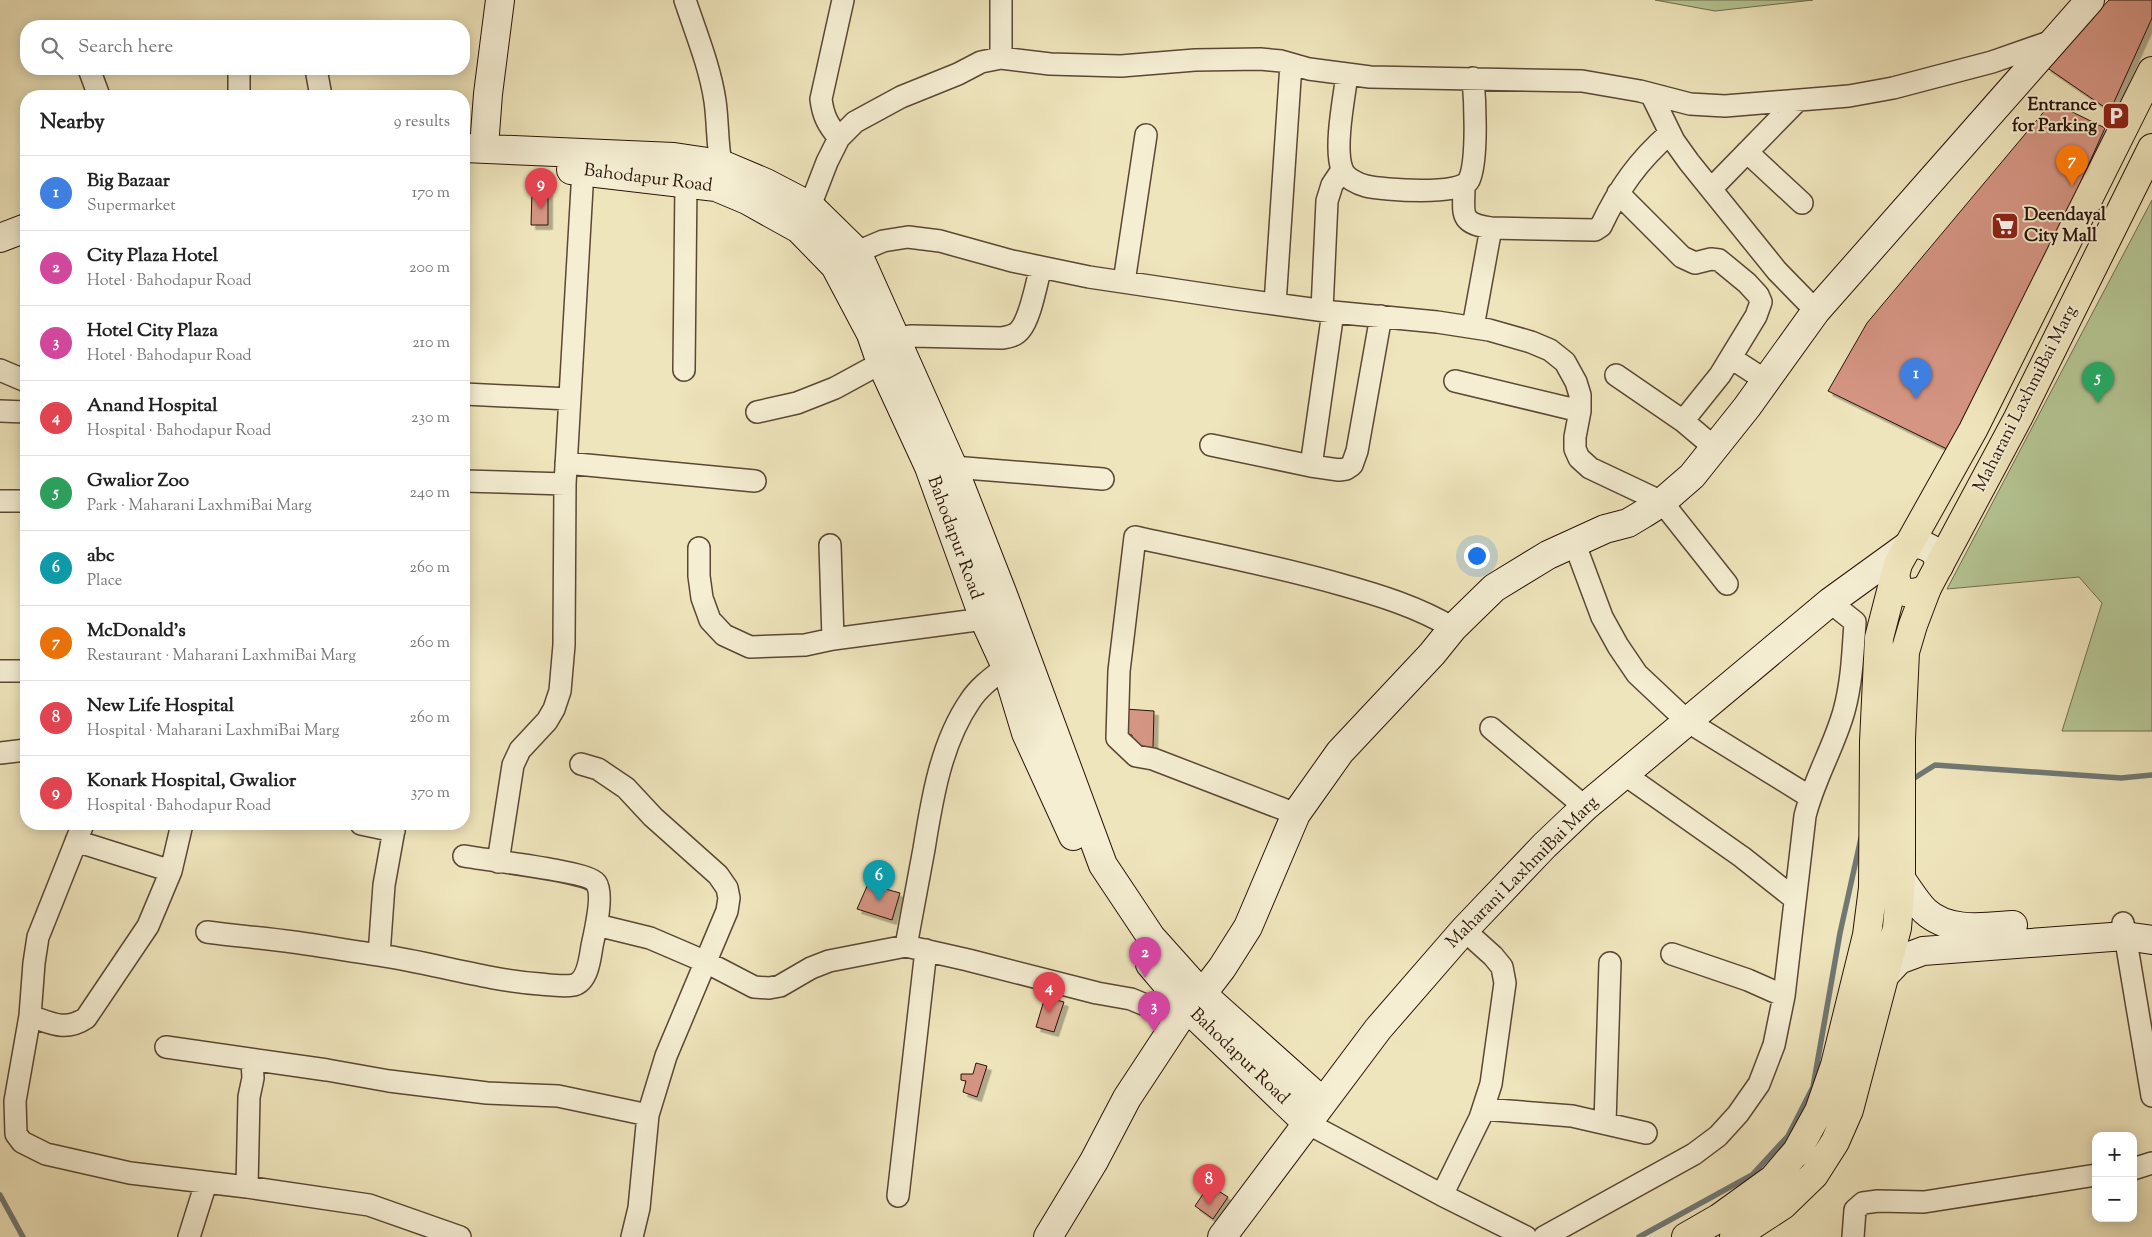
<!DOCTYPE html>
<meta charset="utf-8">
<style>
:root{--surface:#fff;--page:#f2f2f2;--text:#222;--muted:#767676;--line:#e0e0e0;--accent:#8f2418}
body{margin:0;font-family:"Sorts Mill Goudy",serif;background:var(--page);color:var(--text)}
.controls{position:absolute;right:15px;bottom:15px;display:grid;overflow:hidden;border-radius:10px;box-shadow:0 2px 12px #0003}
.controls button{width:45px;height:45px;display:grid;place-items:center;padding:0;border:0;border-bottom:1px solid var(--line);background:var(--surface);color:var(--text);font:25px sans-serif}
.you{position:absolute;left:1476px;top:555px;width:18px;height:18px;margin:-12px;border:4px solid #fff;border-radius:50%;background:#1a73e8;box-shadow:0 0 0 8px #1a73e833}
.badge{display:grid;place-items:center;width:32px;height:32px;border-radius:50%;background:var(--accent);color:#fff;font-size:16px;font-weight:700}
.pin{position:absolute;translate:-50% -41px;filter:drop-shadow(0 1px 2px #0008)}
.pin::after{content:'';position:absolute;top:26px;width:18px;height:15px;background:inherit;clip-path:polygon(0 0,100% 0,50% 100%)}
.list{margin:0;padding:0;list-style:none}
h2{display:flex;justify-content:space-between;align-items:center;height:65px;margin:0;padding:0 20px;font-size:21px}
h2 small{font-size:16px;font-weight:400;color:var(--muted)}
.list li{display:grid;grid-template-columns:32px 1fr auto;gap:15px;align-items:center;box-sizing:border-box;height:75px;padding:0 20px;border-top:1px solid var(--line)}
.list b{display:block;font-size:19px;white-space:nowrap}
.list p{margin:0;font-size:16px;white-space:nowrap;color:var(--muted)}
.list em{font-size:16px;font-style:normal;color:var(--muted)}
.icon{flex:none;width:28px;height:28px;fill:none;stroke:currentColor;stroke-width:2;stroke-linecap:round;stroke-linejoin:round}
.map{position:relative;flex:none;width:2152px;height:1237px;overflow:hidden}
.search{position:absolute;background:var(--surface);box-shadow:0 2px 12px #0003;left:20px;top:20px;width:450px;height:55px;display:flex;align-items:center;gap:12px;box-sizing:border-box;padding:0 18px;border-radius:20px;color:var(--muted);font-size:19px}
.panel{position:absolute;background:var(--surface);box-shadow:0 2px 12px #0003;left:20px;top:90px;width:450px;height:740px;border-radius:20px}
.map>svg:first-child{display:block}
.green{fill:#b5c694;stroke:#6f6c4e}
.lines{fill:none;stroke-linecap:round;stroke-linejoin:round}
.stream{stroke:#707874;stroke-width:5.5}
.building{fill:#d59583;stroke:#291307;filter:url(#shadow)}
.street-casing{stroke:#5a4834;stroke-width:24}
.secondary-casing{stroke:#291307;stroke-width:30}
.primary-casing{stroke:#291307;stroke-width:30}
.highway-casing{stroke:#291307;stroke-width:30}
.street{stroke:#f5eed3;stroke-width:21}
.secondary{stroke:#f5eed3;stroke-width:28}
.primary{stroke:#efe5bc;stroke-width:28}
.highway{stroke:#efe5bc;stroke-width:28}
.labels{text-anchor:middle;dominant-baseline:central;stroke-width:4;stroke-linejoin:round;paint-order:stroke}
.poi-label{font-size:18px;font-weight:bold;fill:#291307;stroke:#f5eed3;text-anchor:end}
.street-label{font-size:18px;fill:#291307;stroke:#f5eed3}
</style>
<div class="map">
<svg width="2152" height="1237" viewBox="0 0 2152 1237">
<defs>
<filter id="shadow"><feDropShadow dx="4.5" dy="4.5" stdDeviation="0" flood-color="#0004"/></filter>
</defs>
<rect width="100%" height="100%" fill="#efe5bc"/>
<filter id="stains"><feTurbulence type="fractalNoise" baseFrequency=".004" numOctaves="4"/><feColorMatrix values="0 0 0 0 .2 0 0 0 0 .09 0 0 0 0 .02 0 0 0 .5 -.17"/></filter>
<radialGradient id="worn" r=".72"><stop offset=".6" stop-color="#630" stop-opacity="0"/><stop offset="1" stop-color="#630" stop-opacity=".3"/></radialGradient>
<path class="green" d="M1655,0H1813L1715,11Z
M2152,200V731H2062L2102,603L2079,577L1947,589Z"/>
<g class="lines">
<path class="stream" d="M1908,782L1935,765L2121,778L2152,775
M0,1195L23,1237
M1639,1237L1752,1175L1788,1136L1813,1087L1840,933L1861,838"/>
</g>
<path class="building" d="M2109,0H2152V18L2110,111L2046,67Z
M2052,102L2105,128L1992,379L1949,450L1828,391L1867,323Z
M532,190H548V225H531Z
M1125,709L1154,711L1153,748L1132,747V735L1124,734Z
M868,884L900,893L892,920L857,909Z
M1045,997L1064,1002L1054,1032L1036,1027Z
M976,1063L987,1066L977,1097L963,1092L966,1081L961,1080V1074H973Z
M1209,1185L1228,1197L1213,1219L1195,1206Z"/>
<g class="lines">
<g class="street-casing">
<path id="street" d="M685,0C696,33 710,67 715,101C718,122 717,143 721,164
M1001,58V0
M89,69L99,96
M239,69V96
M316,69L321,96
M1347,75C1344,98 1334,148 1342,169C1345,178 1358,184 1366,186C1383,190 1462,196 1469,180C1478,161 1475,100 1473,78
M1651,94L1674,141L1689,162L1777,271L1816,311
M839,138C828,125 823,116 821,99L843,0
M1747,152L1802,203
M1464,186C1464,214 1458,223 1491,228L1595,230L1601,226C1619,188 1638,161 1670,133
M1712,188L1797,101
M1618,193L1682,257L1695,263L1711,259L1719,260L1747,283L1758,295L1761,302L1756,316L1720,375L1683,421
M810,206L827,162L839,138L855,122L901,97L958,74L981,62L1001,58L1050,64L1121,66L1195,60L1260,59L1281,61L1309,69L1370,77L1582,81L1640,91L1690,104L1725,106L1849,96L1893,88L1992,62L2055,40
M857,252L883,241L908,237L940,241L1012,261L1089,277L1237,299L1333,312L1437,322L1489,330L1531,342L1550,350L1565,362L1576,382L1580,395V411L1575,437V449L1579,458L1590,468L1662,502L1727,584
M1124,282L1146,135
M1275,304L1291,64
M1322,310L1327,201L1332,185L1342,170
M1473,327L1491,228
M896,338L912,336L1002,338C1009,337 1015,336 1020,330C1031,317 1036,284 1041,267
M1731,358L1765,380
M0,370L26,381
M684,370L686,182
M1616,375L1683,421L1715,448
M1455,381L1580,411
M464,394L569,399
M0,411L26,412
M757,412L797,403L835,388L881,363
M1211,445L1311,466L1339,470L1346,469L1352,465L1357,451L1381,316
M566,463L755,481
M1311,466L1333,312
M953,467L1103,479
M464,481L565,484
M0,501H26
M1574,542L1602,617L1618,646L1637,674L1687,721L1810,797
M830,545L833,639
M699,548V576L702,598L710,620L724,635L750,647L805,645L833,639L984,619
M0,671H26
M1491,728L1585,807
M0,753L26,750
M581,764L598,769L626,788L653,817L718,875L727,888L729,898L727,911L666,1056L648,1115L639,1208L632,1237
M1624,774L1742,857L1795,899
M1296,814L1153,759L1136,756L1117,738L1119,671L1135,537C1203,552 1272,565 1339,584C1379,595 1418,607 1453,628
M83,824L38,937L34,963L30,1016L15,1101L16,1134L22,1142L46,1154L130,1173L247,1187L369,1205L460,1237
M361,824L394,831
M76,841L171,871
M498,862L513,765L520,750L547,721L554,709L560,691L564,645L565,484L583,170
M2123,923L2152,1096
M597,925L650,938L706,962L754,987L769,988L780,986L811,968L829,961L906,946L968,960L1097,993L1131,999L1179,1019
M207,932C236,936 265,938 293,942C322,946 351,951 379,955C433,963 485,980 540,984C551,985 563,987 574,985C588,981 590,958 592,946C595,932 604,894 596,883C588,871 484,860 464,856
M906,946C912,914 918,881 924,849C932,799 941,743 970,701C979,687 993,677 1006,667
M1672,954L1748,980L1784,996
M379,955L384,885L395,824
M30,1016C51,1023 65,1032 86,1018L148,926L171,871L182,824
M166,1047L327,1070L389,1081L487,1093L558,1096L648,1115
M1483,1109L1572,1116L1646,1133
M1307,1123L1442,1195L1526,1237
M1605,1123L1610,963
M2133,1169L2152,1163
M247,1187L249,1097L253,1078L252,1061
M1442,1195L1480,1118L1491,1084L1505,983L1502,967L1493,956L1464,930
M898,1196L926,950
M189,1237L206,1183
M1544,1237L1694,1154L1718,1136L1738,1114L1759,1084L1774,1045L1784,996L1805,816C1814,779 1834,747 1844,711C1852,682 1853,652 1855,622L1830,602
M1853,1237L1855,1210L1863,1203L1878,1201L1924,1202L2096,1175"/>
</g>
<g class="secondary-casing">
<path id="secondary" d="M484,147L488,94L500,0
M464,148L674,157L721,164L766,183L810,206L857,252L953,467L1002,592L1103,865L1151,937L1202,994L1323,1102
M571,170L716,187L747,200L799,229L835,266L871,334L881,363L929,467L984,619L1006,667L1026,733L1073,836
M0,238L26,228
M1901,879C1909,890 1916,902 1925,911C1949,933 1984,927 2013,925
M1150,964L1188,1009L1307,1123
M1883,977L1899,960L1923,951L2125,936L2152,940
M1202,994L1222,968L1248,927L1296,814L1340,752L1432,654L1453,628L1494,588L1548,555L1605,529L1628,523L1643,514L1662,502L1692,476L1747,407L1816,311L2090,0
M1048,1237L1094,1161L1127,1098L1179,1019L1188,1009
M1222,1237L1378,1029L1464,930L1545,845L1585,807L1830,602L1906,547C1919,542 1927,545 1937,554L1939,566"/>
</g>
<g class="primary-casing">
<path id="primary" d="M1686,1237L1719,1218L1773,1179L1797,1151L1819,1111L1835,1065L1867,935L1873,888L1874,742L1879,638L1898,564L1973,430L2152,71
M1734,1237L1783,1205L1814,1175L1835,1142L1849,1110L1897,928L1901,879V738L1905,652L1913,625L1927,588L2018,418L2152,148"/>
</g>
<g class="highway-casing">
<path id="highway" d="M1895,576L1899,590C1910,594 1916,594 1927,588"/>
</g>
<use href="#street" class="street"/>
<use href="#secondary" class="secondary"/>
<use href="#primary" class="primary"/>
<use href="#highway" class="highway"/>
</g>
<defs>
<g id="parking-square" transform="scale(1.4375)"><rect x="-9" y="-9" width="18" height="18" rx="4" fill="#8f2418" stroke="#f5eed3"/><path d="M-3.5-5.5H1a3.5 3.5 0 0 1 0 7H-1V5.5H-3.5ZM-1-3.4V-.6H.8a1.4 1.4 0 0 0 0-2.8Z" fill="#fff"/></g>
<g id="supermarket-square" transform="scale(1.4375)"><rect x="-9" y="-9" width="18" height="18" rx="4" fill="#8f2418" stroke="#f5eed3"/><path d="M-6-5.5h2.5l.6 2H6L4.5 2H-2.5L-4.4-4H-6ZM-1.5 3.2a1.3 1.3 0 1 0 .1 0ZM3 3.2a1.3 1.3 0 1 0 .1 0Z" fill="#fff"/></g>
</defs>
<g fill-rule="evenodd">
<use href="#parking-square" x="2116" y="116"/>
<use href="#supermarket-square" x="2005" y="226"/>
</g>
<g class="labels">
<g class="poi-label">
<text x="2097" y="106">Entrance<tspan x="2097" dy="21">for Parking</tspan></text>
<text x="2024" y="216" text-anchor="start">Deendayal<tspan x="2024" dy="21">City Mall</tspan></text>
</g>
<g class="street-label">
<text transform="translate(648 179) rotate(7)">Bahodapur Road</text>
<text transform="translate(2026 399) rotate(-63)">Maharani LaxhmiBai Marg</text>
<text transform="translate(954 538) rotate(70)">Bahodapur Road</text>
<text transform="translate(1523 873) rotate(-45)">Maharani LaxhmiBai Marg</text>
<text transform="translate(1239 1057) rotate(44)">Bahodapur Road</text>
</g>
</g>
<rect width="100%" height="100%" filter="url(#stains)"/>
<rect width="100%" height="100%" fill="url(#worn)"/>
</svg>
<div class="controls">
<button>+</button>
<button>−</button>
</div>
<div class="you"></div>
<div class="pin badge" style="left:1916px;top:399px;background:#3f7fe0">1</div>
<div class="pin badge" style="left:1145px;top:978px;background:#d1479c">2</div>
<div class="pin badge" style="left:1154px;top:1032px;background:#d1479c">3</div>
<div class="pin badge" style="left:1049px;top:1013px;background:#e0444e">4</div>
<div class="pin badge" style="left:2098px;top:403px;background:#2e9e5b">5</div>
<div class="pin badge" style="left:879px;top:901px;background:#0f9aa8">6</div>
<div class="pin badge" style="left:2072px;top:186px;background:#e8710a">7</div>
<div class="pin badge" style="left:1209px;top:1205px;background:#e0444e">8</div>
<div class="pin badge" style="left:541px;top:209px;background:#e0444e">9</div>
<div class="search"><svg class="icon" aria-label="search" viewBox="0 0 24 24"><circle cx="10" cy="10" r="6"/><path d="M15 15l6 6"/></svg>Search here</div>
<section class="panel">
<h2>Nearby<small>9 results</small></h2>
<ul class="list">
<li><span class="badge" style="background:#3f7fe0">1</span><div><b>Big Bazaar</b><p>Supermarket</p></div><em>170 m</em></li>
<li><span class="badge" style="background:#d1479c">2</span><div><b>City Plaza Hotel</b><p>Hotel · Bahodapur Road</p></div><em>200 m</em></li>
<li><span class="badge" style="background:#d1479c">3</span><div><b>Hotel City Plaza</b><p>Hotel · Bahodapur Road</p></div><em>210 m</em></li>
<li><span class="badge" style="background:#e0444e">4</span><div><b>Anand Hospital</b><p>Hospital · Bahodapur Road</p></div><em>230 m</em></li>
<li><span class="badge" style="background:#2e9e5b">5</span><div><b>Gwalior Zoo</b><p>Park · Maharani LaxhmiBai Marg</p></div><em>240 m</em></li>
<li><span class="badge" style="background:#0f9aa8">6</span><div><b>abc</b><p>Place</p></div><em>260 m</em></li>
<li><span class="badge" style="background:#e8710a">7</span><div><b>McDonald's</b><p>Restaurant · Maharani LaxhmiBai Marg</p></div><em>260 m</em></li>
<li><span class="badge" style="background:#e0444e">8</span><div><b>New Life Hospital</b><p>Hospital · Maharani LaxhmiBai Marg</p></div><em>260 m</em></li>
<li><span class="badge" style="background:#e0444e">9</span><div><b>Konark Hospital, Gwalior</b><p>Hospital · Bahodapur Road</p></div><em>370 m</em></li>
</ul>
</section>
</div>
